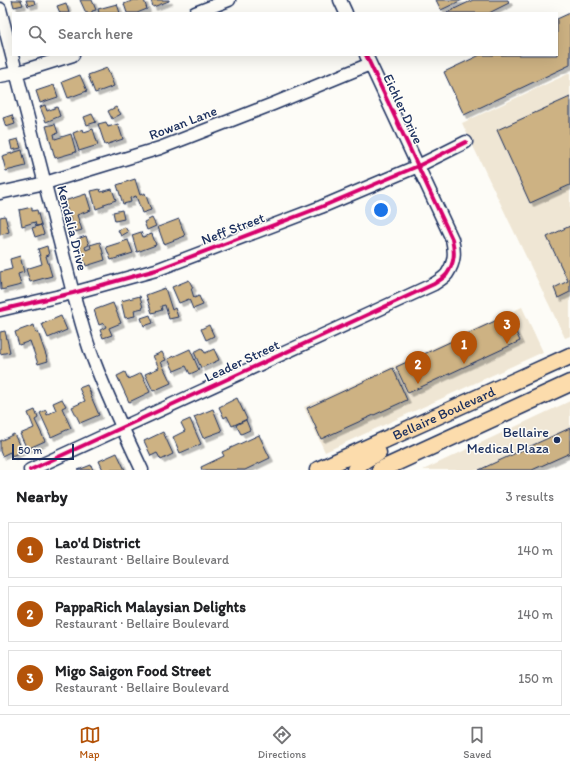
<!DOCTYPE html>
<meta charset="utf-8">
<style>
:root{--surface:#fff;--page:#f6f6f6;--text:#202124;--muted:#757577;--line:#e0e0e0;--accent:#b45309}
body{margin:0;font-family:Itim,sans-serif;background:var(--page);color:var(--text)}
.scale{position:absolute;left:12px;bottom:10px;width:62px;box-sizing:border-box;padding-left:4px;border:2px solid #1b2f5e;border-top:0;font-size:11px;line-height:14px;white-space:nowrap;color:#1b2f5e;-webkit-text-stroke:3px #fdfcf7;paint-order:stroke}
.you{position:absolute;left:381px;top:210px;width:14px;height:14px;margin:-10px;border:3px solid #fff;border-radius:50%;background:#1a73e8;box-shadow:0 0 0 6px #1a73e833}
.badge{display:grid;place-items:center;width:26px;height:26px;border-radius:50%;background:var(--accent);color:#fff;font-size:13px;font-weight:700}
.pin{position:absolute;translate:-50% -33px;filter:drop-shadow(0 1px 2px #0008)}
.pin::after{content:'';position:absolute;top:21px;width:14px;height:12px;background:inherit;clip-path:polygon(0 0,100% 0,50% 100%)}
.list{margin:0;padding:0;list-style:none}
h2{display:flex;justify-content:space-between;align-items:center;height:52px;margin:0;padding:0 16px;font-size:17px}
h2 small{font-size:13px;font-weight:400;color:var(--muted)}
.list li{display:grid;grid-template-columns:26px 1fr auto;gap:12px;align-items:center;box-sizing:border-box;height:56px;margin:0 8px 8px;padding:0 8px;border:1px solid var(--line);border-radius:0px}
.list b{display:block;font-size:15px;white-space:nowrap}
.list p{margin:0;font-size:13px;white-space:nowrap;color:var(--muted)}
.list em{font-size:13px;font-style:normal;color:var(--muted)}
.icon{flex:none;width:22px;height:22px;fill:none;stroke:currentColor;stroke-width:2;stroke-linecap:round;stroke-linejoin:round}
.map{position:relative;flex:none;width:570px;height:470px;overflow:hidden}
.search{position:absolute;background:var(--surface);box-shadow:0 4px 16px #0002;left:12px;right:12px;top:12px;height:44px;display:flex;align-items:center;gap:10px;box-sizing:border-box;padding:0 14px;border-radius:0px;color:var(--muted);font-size:15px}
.sheet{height:244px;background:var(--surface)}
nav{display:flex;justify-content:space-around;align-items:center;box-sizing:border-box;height:56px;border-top:1px solid var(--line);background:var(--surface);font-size:11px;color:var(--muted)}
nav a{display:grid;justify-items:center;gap:2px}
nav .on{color:var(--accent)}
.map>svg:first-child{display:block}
.built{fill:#efe6d4}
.building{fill:#cdb283;stroke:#1b2f5e;filter:url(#shadow)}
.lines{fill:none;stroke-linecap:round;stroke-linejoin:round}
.minor-casing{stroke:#1b2f5e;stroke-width:15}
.major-casing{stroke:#1b2f5e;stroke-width:19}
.minor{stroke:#fdfcf7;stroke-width:12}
.major{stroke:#fcdcac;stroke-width:16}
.cycleway-casing{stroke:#fdfcf7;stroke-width:6}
.cycleway{stroke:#d6006c;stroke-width:4}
.poi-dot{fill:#1b2f5e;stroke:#fdfcf7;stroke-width:1.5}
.labels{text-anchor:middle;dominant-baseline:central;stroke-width:3;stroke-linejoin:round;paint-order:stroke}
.street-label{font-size:14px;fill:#1b2f5e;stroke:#fdfcf7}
.poi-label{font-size:14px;fill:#1b2f5e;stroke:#fdfcf7;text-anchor:end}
</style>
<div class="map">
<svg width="570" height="470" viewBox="0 0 570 470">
<defs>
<filter id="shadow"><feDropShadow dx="3.5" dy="3.5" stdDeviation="0" flood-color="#0004"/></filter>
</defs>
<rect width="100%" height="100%" fill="#fdfcf7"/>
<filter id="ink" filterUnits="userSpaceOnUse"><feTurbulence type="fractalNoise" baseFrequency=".025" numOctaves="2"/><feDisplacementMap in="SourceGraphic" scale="8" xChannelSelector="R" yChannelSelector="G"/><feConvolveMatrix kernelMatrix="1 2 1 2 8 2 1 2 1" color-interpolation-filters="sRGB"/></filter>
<g filter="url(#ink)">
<path class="built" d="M570,73V336L565,338L462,123Z
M522,307L543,352L325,452L304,407Z
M570,401V454L535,470H423Z"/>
<path class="building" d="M12,0H21L23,5L14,7Z
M26,0H34L35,4L28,6Z
M80,0H92L96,10L92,11V13H86Z
M134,0H144L147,9L137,13H127L124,4Z
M151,0H169V1L153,7Z
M436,0H462L441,10Z
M473,0H508L509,3L489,13H446Z
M66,3L69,13H60L57,6Z
M117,4L120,13H99L98,9Z
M570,13V65L464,115L444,72L480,55H557V19Z
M107,68L114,86L95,93L88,75Z
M80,75L87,91L68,98L62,82Z
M54,85L58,97L40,103L36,91Z
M570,97V185L530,203L497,130Z
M45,105L47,111L57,107L60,116L46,122L40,107Z
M116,107L121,114L112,119L108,111Z
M92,114L96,122L87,125L84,117Z
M12,115L15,124L6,127L3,118Z
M106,122L108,127L118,124L123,139L105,145L98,124Z
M55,124L58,133L54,134L55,139L71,134L76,152L55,158L46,126Z
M83,129L84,132L93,129L98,145L79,151L73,133Z
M18,139L21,148L12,150L10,141Z
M22,150L26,166L6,171L2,156Z
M135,179L140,195L145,193L151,210L142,213L136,196L130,198L131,202L123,204L117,185Z
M100,189L101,192L112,189L116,200L104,204V206L96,209L91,191Z
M86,194L91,210L77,215L82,230L75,232L64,201Z
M32,207V211L37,210L41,225L36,226L35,222L22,226L19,210Z
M122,210L124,219L115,221L113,212Z
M5,216L9,232L0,235V217Z
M152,218L156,226L147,230L144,222Z
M179,219L185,236L164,244L158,227Z
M41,225L44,234L35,237L32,228Z
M570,226V292L558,298L554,288L568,281L547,237Z
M125,227L128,232L121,236L118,230Z
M141,232L143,237L152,234L156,245L137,252L132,235Z
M86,236L89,245L85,247L86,250L91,248L90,245L100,242L105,260L86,266L77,239Z
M128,240L133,253L111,260L106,247Z
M47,246L49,255L46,256L52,276L30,282L26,269L42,264L38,249Z
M20,256L24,272L18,274L21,285L1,290L0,272L12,269L10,259Z
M189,280L193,288H191L194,298L199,296L203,305L193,309L189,299L179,303L172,287Z
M165,288L172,310L175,308L178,317L169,319L165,305L161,306L162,310L152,313L146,295Z
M140,296L143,308L134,310L135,316L125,318L121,301Z
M113,303L121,323L109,328L112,335L103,338L100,330L106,327L104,323L99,325L94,310Z
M150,315L153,323L144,326L141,318Z
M508,315L520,341L408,393L396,367Z
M61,316L67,330L48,338L42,324Z
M34,325L36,333L38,332L48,361L38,364L30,341L19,345L15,332Z
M209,325L214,336L206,340L201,329Z
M5,331L10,352L0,354V332Z
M202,348L205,353L214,349L219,360L201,368L194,352Z
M190,349L199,370L190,374L186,366L174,371L168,359Z
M162,352L166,360L161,362L171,383L153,391L145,374L159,368L153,356Z
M393,368L407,400L321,439L307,408Z
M125,372L128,379L141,373L150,392L129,402L117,376Z
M87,385L91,394H90L99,415L80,423L72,407L85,401L79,388Z
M237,398L247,419L232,426L227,416L224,418L219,407Z
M62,399L66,406L62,408L71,428L51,437L40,413L46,410L47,415L56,410L53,403Z
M213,409L222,431L203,438L194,417Z
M35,410L38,418L35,420L45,441L27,449L20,434L34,428L28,413Z
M190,419L201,444L180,453L173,437L185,431L181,423Z
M246,420L250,430L241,434L236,425Z
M570,428V453L532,470H479Z
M163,432L173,454L161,460L157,453L151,456L144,441Z
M14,434L22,451L12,456L10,452L2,456L0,451V441Z
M259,435L270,458L245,470H202L201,467L224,456L222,452Z
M117,453L125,470H103L99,461Z
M91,465L93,470H78Z"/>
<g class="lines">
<g class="minor-casing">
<path id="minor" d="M340,0L346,13
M0,9L73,293C80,316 85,339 94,361C108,398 125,434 142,470
M195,13L229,0
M0,76L16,73L73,55
M0,193L45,183L160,148L273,104L370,64
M0,310L73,293L156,270L321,207L418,166L466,142
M30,470L434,284C438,281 444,278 447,274C455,262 455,252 452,239L366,55"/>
</g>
<g class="major-casing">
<g id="major">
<path id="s1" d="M318,470L570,356"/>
<path d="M355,470C359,461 370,457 378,453"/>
<path d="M380,470L570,383"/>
</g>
</g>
<use href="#minor" class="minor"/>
<use href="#major" class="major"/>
<g class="cycleway-casing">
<path id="cycleway" d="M0,310L73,293L156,270L321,207L418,166L466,142
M30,470L434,284C438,281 444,278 447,274C455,262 455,252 452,239L366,55"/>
</g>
<use href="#cycleway" class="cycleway"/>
</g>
</g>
<circle class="poi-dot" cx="557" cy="440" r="4"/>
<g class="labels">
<g class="street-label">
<text transform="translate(403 109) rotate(65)">Eichler Drive</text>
<text transform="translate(183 123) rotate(-21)">Rowan Lane</text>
<text transform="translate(72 228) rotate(76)">Kendalia Drive</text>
<text transform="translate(233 229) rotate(-21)">Neff Street</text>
<text transform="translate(242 361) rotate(-25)">Leader Street</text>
<text stroke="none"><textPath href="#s1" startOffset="138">Bellaire Boulevard</textPath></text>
</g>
<g class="poi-label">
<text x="549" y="432">Bellaire<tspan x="549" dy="16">Medical Plaza</tspan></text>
</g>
</g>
</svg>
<div class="scale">50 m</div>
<div class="you"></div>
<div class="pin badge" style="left:464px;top:364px">1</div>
<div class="pin badge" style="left:418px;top:384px">2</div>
<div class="pin badge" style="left:507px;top:344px">3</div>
<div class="search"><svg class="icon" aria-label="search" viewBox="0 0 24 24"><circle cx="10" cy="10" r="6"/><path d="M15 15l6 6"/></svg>Search here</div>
</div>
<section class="sheet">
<h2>Nearby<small>3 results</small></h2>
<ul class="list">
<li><span class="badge">1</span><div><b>Lao'd District</b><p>Restaurant · Bellaire Boulevard</p></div><em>140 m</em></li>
<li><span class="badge">2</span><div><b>PappaRich Malaysian Delights</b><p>Restaurant · Bellaire Boulevard</p></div><em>140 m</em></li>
<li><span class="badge">3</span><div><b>Migo Saigon Food Street</b><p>Restaurant · Bellaire Boulevard</p></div><em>150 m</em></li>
</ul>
</section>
<nav>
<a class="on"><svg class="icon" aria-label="map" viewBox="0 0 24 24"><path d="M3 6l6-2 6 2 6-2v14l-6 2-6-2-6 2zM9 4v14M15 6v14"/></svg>Map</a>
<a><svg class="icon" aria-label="directions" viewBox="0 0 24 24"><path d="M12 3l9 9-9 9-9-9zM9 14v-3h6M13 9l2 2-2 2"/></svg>Directions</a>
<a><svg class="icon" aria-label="saved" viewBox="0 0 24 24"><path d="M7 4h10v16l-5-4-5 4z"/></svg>Saved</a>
</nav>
